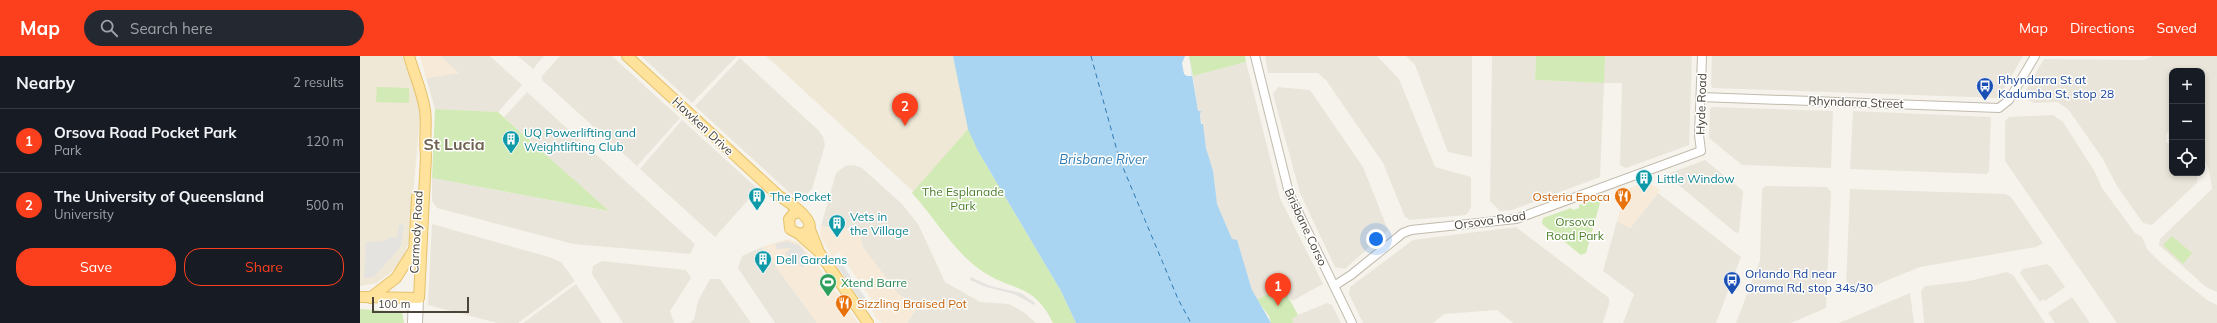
<!DOCTYPE html>
<meta charset="utf-8">
<style>
:root{--surface:#171b24;--page:#242831;--text:#f1f3f6;--muted:#9ea1a6;--line:#363941;--accent:#fc3f1d}
body{margin:0;font-family:Mulish,sans-serif;background:var(--page);color:var(--text)}
.controls{position:absolute;right:12px;top:12px;display:grid;overflow:hidden;border-radius:8px;box-shadow:0 2px 6px #0003}
.controls button{width:36px;height:36px;display:grid;place-items:center;padding:0;border:0;border-bottom:1px solid var(--line);background:var(--surface);color:var(--text);font:20px sans-serif}
.scale{position:absolute;left:12px;bottom:10px;width:97px;box-sizing:border-box;padding-left:4px;border:2px solid #4b4439;border-top:0;font-size:11px;line-height:14px;white-space:nowrap;color:#4b4439;-webkit-text-stroke:3px #fff;paint-order:stroke}
.you{position:absolute;left:1016px;top:183px;width:14px;height:14px;margin:-10px;border:3px solid #fff;border-radius:50%;background:#1a73e8;box-shadow:0 0 0 6px #1a73e833}
.badge{display:grid;place-items:center;width:26px;height:26px;border-radius:50%;background:var(--accent);color:#fff;font-size:13px;font-weight:700}
.pin{position:absolute;translate:-50% -33px;filter:drop-shadow(0 1px 2px #0008)}
.pin::after{content:'';position:absolute;top:21px;width:14px;height:12px;background:inherit;clip-path:polygon(0 0,100% 0,50% 100%)}
.list{margin:0;padding:0;list-style:none}
h2{display:flex;justify-content:space-between;align-items:center;height:52px;margin:0;padding:0 16px;font-size:17px}
h2 small{font-size:13px;font-weight:400;color:var(--muted)}
.list li{display:grid;grid-template-columns:26px 1fr auto;gap:12px;align-items:center;box-sizing:border-box;height:64px;padding:0 16px;border-top:1px solid var(--line)}
.list b{display:block;font-size:15px;white-space:nowrap}
.list p{margin:0;font-size:13px;white-space:nowrap;color:var(--muted)}
.list em{font-size:13px;font-style:normal;color:var(--muted)}
.actions{display:flex;gap:8px;padding:12px 16px}
.actions a{flex:1;padding:9px 0;border:1px solid var(--accent);border-radius:16px;text-align:center;font-size:14px;color:var(--accent)}
.actions .main{background:var(--accent);color:#fff}
.icon{flex:none;width:22px;height:22px;fill:none;stroke:currentColor;stroke-width:2;stroke-linecap:round;stroke-linejoin:round}
.map{position:relative;flex:none;width:1857px;height:267px;overflow:hidden}
header{display:flex;align-items:center;gap:24px;box-sizing:border-box;height:56px;padding:0 20px;background:var(--accent);color:#fff}
header strong{font-size:19px}
nav{display:flex;gap:22px;margin-inline-start:auto;font-size:14px}
.search{width:280px;height:36px;background:var(--page);display:flex;align-items:center;gap:10px;box-sizing:border-box;padding:0 14px;border-radius:22px;color:var(--muted);font-size:15px}
main{display:flex}
aside{flex:1;background:var(--surface)}
.map>svg:first-child{display:block}
.residential{fill:#eae5da}
.commercial{fill:#f7ead8}
.education{fill:#efe8d6}
.green{fill:#d2eab5}
.parking{fill:#e5e3e0}
.water{fill:#a9d4f2}
.lines{fill:none;stroke-linecap:round;stroke-linejoin:round}
.ferry{stroke:#2e7ab2;stroke-width:1;stroke-dasharray:5 4;stroke-linecap:butt}
.minor-casing{stroke:#c2bbae;stroke-width:10}
.major-casing{stroke:#e6c16a;stroke-width:12}
.minor{stroke:#fff;stroke-width:8}
.major{stroke:#ffe39c;stroke-width:10}
.labels{text-anchor:middle;dominant-baseline:central;stroke-width:3;stroke-linejoin:round;paint-order:stroke}
.transit-label{font-size:12px;fill:#164399;stroke:#fff;text-anchor:start}
.street-label{font-size:12px;fill:#4b4439;stroke:#fff}
.culture-label{font-size:12px;fill:#0d838f;stroke:#fff;text-anchor:start}
.park-label{font-size:12px;fill:#4a7f2a;stroke:#fff}
.food-label{font-size:12px;fill:#c56008;stroke:#fff;text-anchor:end}
.leisure-label{font-size:12px;fill:#27864d;stroke:#fff;text-anchor:start}
.water-label{font-size:13px;font-style:italic;fill:#2e7ab2;stroke:#fff}
.district-label{font-size:16px;font-weight:bold;fill:#6e6250;stroke:#fff}
</style>
<header>
<strong>Map</strong>
<div class="search"><svg class="icon" aria-label="search" viewBox="0 0 24 24"><circle cx="10" cy="10" r="6"/><path d="M15 15l6 6"/></svg>Search here</div>
<nav><a>Map</a><a>Directions</a><a>Saved</a></nav>
</header>
<main>
<aside>
<h2>Nearby<small>2 results</small></h2>
<ul class="list">
<li><span class="badge">1</span><div><b>Orsova Road Pocket Park</b><p>Park</p></div><em>120 m</em></li>
<li><span class="badge">2</span><div><b>The University of Queensland</b><p>University</p></div><em>500 m</em></li>
</ul>
<div class="actions"><a class="main">Save</a><a>Share</a></div>
</aside>
<div class="map">
<svg width="1857" height="267" viewBox="0 0 1857 267">
<rect width="100%" height="100%" fill="#f6f3ec"/>
<path class="residential" d="M80,0H130L162,29L138,56L75,53L66,22L98,17Z
M158,0H184L173,13Z
M200,0H252L320,62L277,110L182,24V20Z
M281,0H377L332,47Z
M905,0H1017L1039,23L1075,111L1111,121V152L1106,159L1050,164L1045,161L1023,107L966,24L958,17H908Z
M1046,0H1112V101L1088,96L1055,9Z
M1132,0H1176L1175,24L1243,27L1245,0H1332L1329,89L1266,112L1260,109L1262,27H1244L1240,121L1152,154L1140,155L1130,145Z
M1352,0H1663L1639,42L1353,32L1351,29Z
M1793,0H1857V236L1846,231L1799,189L1800,183L1852,133L1849,114L1842,98V15H1812V71L1806,78V86L1812,90V117H1835L1838,122L1837,127L1792,169L1783,167L1757,130L1743,103L1708,53L1697,46L1674,47L1662,41L1684,3L1784,4Z
M380,2L459,75L463,81L465,89L452,133L445,139L438,141L431,138L335,50Z
M886,6L920,142L963,228L932,245L926,237L911,236L897,244L892,234L878,187L872,183L857,149L840,58L841,55L838,56L833,20Z
M918,31L950,34L1003,111L1028,174L985,213L975,211L940,137L913,38Z
M167,36L335,188L330,198L213,188L77,152L72,145V122L248,155L144,61Z
M1352,51L1473,55L1471,112L1382,109L1349,82L1350,53Z
M1493,55L1631,61L1629,115L1627,118L1490,113Z
M1693,59L1703,66L1735,116L1742,132L1775,177L1782,181L1787,193L1802,208L1847,244L1857,249V267H1757L1645,105V65L1649,61Z
M322,64L398,133L355,181L280,113Z
M1345,104L1383,135L1379,176L1376,177L1309,121L1310,117Z
M494,109L502,112L542,148L558,168L585,226L620,246L649,248L665,257L676,267H547L558,251L538,238L502,190L499,171L479,174L461,170L476,117L485,110Z
M1406,130L1467,131L1471,136L1466,252L1431,267H1376L1400,204L1402,133Z
M1490,133L1645,138L1651,141L1683,187L1676,191L1560,211L1494,238L1486,231Z
M1298,137L1381,201L1356,267H1263L1274,238L1243,215L1257,165L1270,172Z
M72,168L189,201L201,206L215,225L158,267H137L68,249Z
M1156,171L1249,242V248L1243,267H1153L1137,254L1084,258L1073,267H1003L989,238L990,231L1053,184Z
M402,191L457,267H415L378,212L382,200Z
M242,205L326,214L331,222L310,255L314,267H263L232,218L233,210Z
M1687,208L1691,211L1705,231L1685,245L1684,243L1680,246L1660,217L1663,213Z
M1647,216L1653,219L1685,267H1564L1561,235L1565,230L1609,225Z
M350,223H360L391,267H330L334,263L338,245Z
M216,228L242,267H163Z
M1550,237L1554,267H1479Z
M1712,241L1730,267H1695L1688,257Z
M967,247L972,249L981,267H933L932,263L938,259Z"/>
<path class="commercial" d="M60,0H80L99,17L66,22Z
M1287,125L1300,134L1298,137L1270,172L1257,165L1266,134Z
M461,170L479,174L499,171L502,190L538,238L558,251L547,267H522L517,263L511,253L516,250L479,196L472,201L460,180Z
M427,183L439,187L454,204L498,267H457L402,191Z"/>
<path class="education" d="M0,0H42L59,46L60,60L49,186L41,206L30,217L17,227L0,230Z
M406,0H593L608,73L554,136Z"/>
<path class="green" d="M593,0L609,73L618,95L701,235L716,267H693C673,225 650,236 619,213C591,192 575,162 552,137L608,73Z
M829,0H885L886,6L833,20Z
M1176,0H1245L1244,27L1175,24Z
M17,31L49,32V47L16,46Z
M75,53L138,56L249,155L72,122Z
M1237,142H1240V147L1226,197L1221,199L1182,168L1183,162L1211,152L1213,154L1219,152V149Z
M1812,180L1832,197L1823,208L1803,189Z
M911,236L926,237L938,259L932,263L933,267H911L909,260L897,244Z
M0,253L42,256L44,267H0Z"/>
<path class="parking" d="M39,169H44L41,190L14,221L4,222L6,186L25,185L30,181L37,182Z
M427,185L440,190L451,205L442,212L438,206L434,209L425,197L432,192L417,193L415,188Z
M478,202L508,246L504,250L474,206Z
M611,221L630,230L661,237L675,247L674,249L654,238L626,231L610,224Z"/>
<path class="water" d="M593,0H825L822,7L824,18L827,20H832L829,0L838,55H841L840,58L841,68H843L846,92L853,115L857,148L872,183L877,184L878,187L892,234L911,267H716L701,235L618,95L608,73Z"/>
<g class="lines">
<path class="ferry" d="M731,0L759,102L818,243L831,267"/>
<g class="minor-casing">
<path id="minor" d="M895,0L929,137L992,267
M1341,41L1639,52L1649,44L1675,0
M974,230L991,219L1043,177L1051,174L1156,163L1341,95L1339,79L1342,0
M52,267L53,242
M58,267L59,242"/>
</g>
<g class="major-casing">
<path id="major" d="M267,0L419,140C428,145 469,173 439,178
M439,156L433,158L429,163L430,173L439,178L458,195
M449,171L459,196L508,267
M54,199L57,141
M0,241L59,242L66,100C64,85 67,69 65,54C62,35 54,18 49,0
M10,242L36,222L55,192"/>
</g>
<use href="#minor" class="minor"/>
<use href="#major" class="major"/>
</g>
<defs>
<g id="bus-pin" transform="scale(0.9)"><path d="M0 17L-7.5 6A9.5 9.5 0 1 1 7.5 6Z" fill="#1a4fb4" stroke="#fff"/><path d="M-5-6H5V4H4V6H2V4H-2V6H-4V4H-5ZM-3.5-4V0h7V-4ZM-3.5 1.2v1.5H-2V1.2ZM2 1.2v1.5H3.5V1.2Z" fill="#fff"/></g>
<g id="building-pin" transform="scale(0.9)"><path d="M0 17L-7.5 6A9.5 9.5 0 1 1 7.5 6Z" fill="#0f9aa8" stroke="#fff"/><path d="M-4-6H4V6H1V3H-1V6H-4ZM-2.5-4.3h1.7v1.8h-1.7ZM.8-4.3h1.7v1.8H.8ZM-2.5-1h1.7V.8h-1.7ZM.8-1h1.7V.8H.8Z" fill="#fff"/></g>
<g id="restaurant-pin" transform="scale(0.9)"><path d="M0 17L-7.5 6A9.5 9.5 0 1 1 7.5 6Z" fill="#e8710a" stroke="#fff"/><path d="M-5-6h1v4h1v-4h1v4h1v-4h1v5L-1.5 .5V6h-2V.5L-5-1ZM5-6V6H3V1.5H1.5Q1.5-4 5-6Z" fill="#fff"/></g>
<g id="stadium-pin" transform="scale(0.9)"><path d="M0 17L-7.5 6A9.5 9.5 0 1 1 7.5 6Z" fill="#2e9e5b" stroke="#fff"/><path d="M0-5a6.5 5 0 1 0 0 10a6.5 5 0 1 0 0-10ZM-3.5-1.8h7v3.6h-7Z" fill="#fff"/></g>
</defs>
<g fill-rule="evenodd">
<use href="#bus-pin" x="1625" y="30"/>
<use href="#building-pin" x="151" y="83"/>
<use href="#building-pin" x="1284" y="122"/>
<use href="#building-pin" x="397" y="140"/>
<use href="#restaurant-pin" x="1263" y="140"/>
<use href="#building-pin" x="477" y="167"/>
<use href="#building-pin" x="403" y="203"/>
<use href="#bus-pin" x="1372" y="224"/>
<use href="#stadium-pin" x="468" y="226"/>
<use href="#restaurant-pin" x="484" y="247"/>
</g>
<g class="labels">
<g class="transit-label">
<text x="1638" y="23">Rhyndarra St at<tspan x="1638" dy="14">Kadumba St, stop 28</tspan></text>
<text x="1385" y="217">Orlando Rd near<tspan x="1385" dy="14">Orama Rd, stop 34s/30</tspan></text>
</g>
<g class="street-label">
<text transform="translate(1496 46) rotate(2)">Rhyndarra Street</text>
<text transform="translate(1341 48) rotate(-88)">Hyde Road</text>
<text transform="translate(343 70) rotate(43)">Hawken Drive</text>
<text transform="translate(1130 164) rotate(-8)">Orsova Road</text>
<text transform="translate(946 171) rotate(65)">Brisbane Corso</text>
<text transform="translate(56 176) rotate(-87)">Carmody Road</text>
</g>
<g class="culture-label">
<text x="164" y="76">UQ Powerlifting and<tspan x="164" dy="14">Weightlifting Club</tspan></text>
<text x="1297" y="122">Little Window</text>
<text x="410" y="140">The Pocket</text>
<text x="490" y="160">Vets in<tspan x="490" dy="14">the Village</tspan></text>
<text x="416" y="203">Dell Gardens</text>
</g>
<g class="park-label">
<text x="603" y="135">The Esplanade<tspan x="603" dy="14">Park</tspan></text>
<text x="1215" y="165">Orsova<tspan x="1215" dy="14">Road Park</tspan></text>
</g>
<g class="food-label">
<text x="1250" y="140">Osteria Epoca</text>
<text x="497" y="247" text-anchor="start">Sizzling Braised Pot</text>
</g>
<g class="leisure-label">
<text x="481" y="226">Xtend Barre</text>
</g>
<g class="water-label">
<text x="743" y="103">Brisbane River</text>
</g>
<g class="district-label">
<text x="94" y="88">St Lucia</text>
</g>
</g>
</svg>
<div class="controls">
<button>+</button>
<button>−</button>
<button><svg class="icon" aria-label="locate" viewBox="0 0 24 24"><circle cx="12" cy="12" r="6"/><path d="M12 2v4M12 18v4M2 12h4M18 12h4"/></svg></button>
</div>
<div class="scale">100 m</div>
<div class="you"></div>
<div class="pin badge" style="left:918px;top:250px">1</div>
<div class="pin badge" style="left:545px;top:70px">2</div>
</div>
</main>
